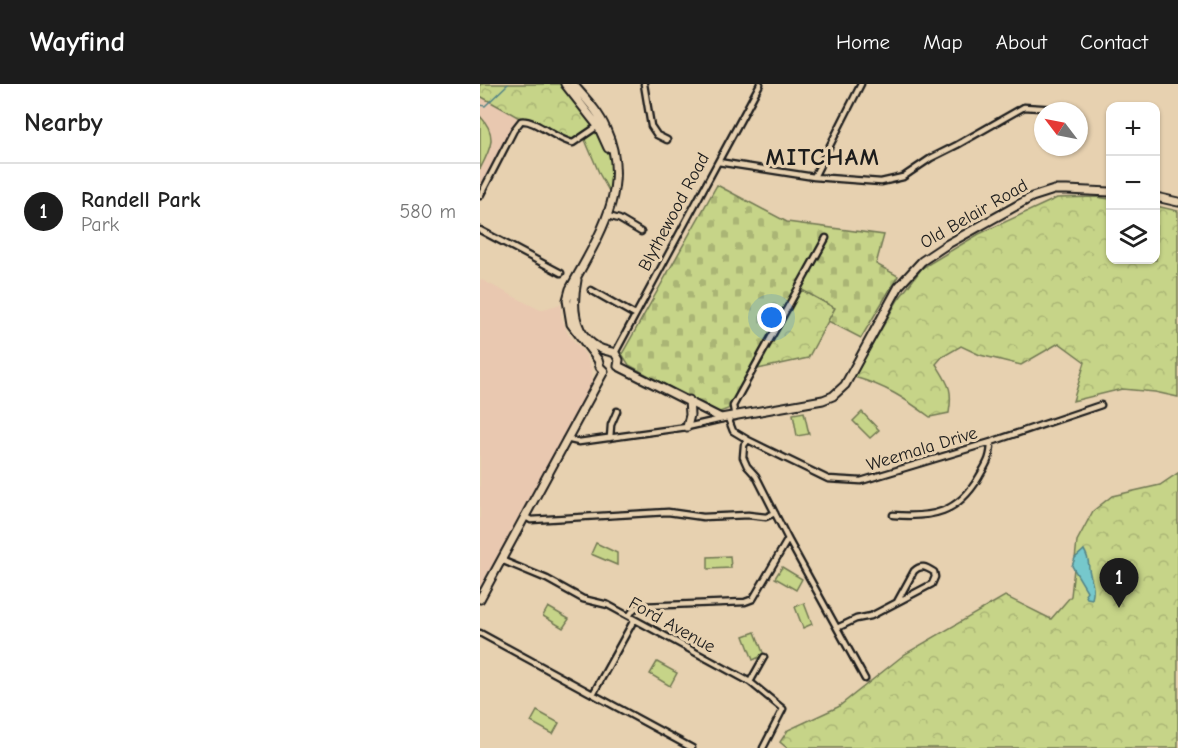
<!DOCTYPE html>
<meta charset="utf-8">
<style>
:root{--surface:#fff;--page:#f6f6f6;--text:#222;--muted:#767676;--line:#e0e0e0;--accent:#1c1c1c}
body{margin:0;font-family:"Comic Neue",sans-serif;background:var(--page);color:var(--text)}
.controls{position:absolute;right:18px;top:18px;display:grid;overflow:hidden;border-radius:12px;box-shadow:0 2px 4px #0004}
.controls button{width:54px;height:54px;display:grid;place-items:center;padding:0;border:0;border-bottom:2px solid var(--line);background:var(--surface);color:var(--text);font:30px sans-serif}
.compass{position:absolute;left:554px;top:18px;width:54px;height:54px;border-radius:50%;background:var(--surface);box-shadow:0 2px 4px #0004;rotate:302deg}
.you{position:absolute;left:292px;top:234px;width:21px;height:21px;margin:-15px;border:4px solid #fff;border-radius:50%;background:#1a73e8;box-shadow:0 0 0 9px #1a73e833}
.badge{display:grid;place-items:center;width:39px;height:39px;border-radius:50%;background:var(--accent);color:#fff;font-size:20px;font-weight:700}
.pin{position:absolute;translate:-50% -50px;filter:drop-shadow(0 2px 3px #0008)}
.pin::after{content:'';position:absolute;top:32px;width:21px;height:18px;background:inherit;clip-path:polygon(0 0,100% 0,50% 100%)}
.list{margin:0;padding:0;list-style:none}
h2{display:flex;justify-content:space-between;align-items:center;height:78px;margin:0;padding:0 24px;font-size:26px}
h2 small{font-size:20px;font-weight:400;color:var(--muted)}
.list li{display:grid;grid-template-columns:39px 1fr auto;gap:18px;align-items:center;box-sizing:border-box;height:96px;padding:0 24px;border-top:2px solid var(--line)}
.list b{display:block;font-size:22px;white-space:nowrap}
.list p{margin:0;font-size:20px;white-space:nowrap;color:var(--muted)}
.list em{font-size:20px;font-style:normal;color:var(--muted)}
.icon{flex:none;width:33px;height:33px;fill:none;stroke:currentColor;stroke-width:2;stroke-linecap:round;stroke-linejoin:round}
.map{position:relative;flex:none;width:698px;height:664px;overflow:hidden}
header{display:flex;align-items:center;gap:36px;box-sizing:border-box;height:84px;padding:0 30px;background:var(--accent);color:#fff}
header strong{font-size:28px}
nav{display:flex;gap:33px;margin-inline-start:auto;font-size:21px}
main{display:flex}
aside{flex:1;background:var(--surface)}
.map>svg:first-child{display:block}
.built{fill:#e9c8b0}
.grass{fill:#c6d488;stroke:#717852;stroke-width:1.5}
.forest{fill:url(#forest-crowns);stroke:#717852;stroke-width:1.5}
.cemetery{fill:url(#cemetery-stones);stroke:#717852;stroke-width:1.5}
.water{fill:#76c8cc;stroke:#528386;stroke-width:1.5}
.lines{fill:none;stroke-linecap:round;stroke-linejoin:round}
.stream{stroke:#528386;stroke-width:1.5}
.street-casing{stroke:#1c1c1c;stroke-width:9}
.secondary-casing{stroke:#1c1c1c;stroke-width:11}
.street{stroke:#e7d1b0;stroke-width:4.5}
.secondary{stroke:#e7d1b0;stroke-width:7}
.labels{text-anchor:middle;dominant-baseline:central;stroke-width:6;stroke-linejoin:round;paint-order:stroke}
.street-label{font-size:18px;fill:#1c1c1c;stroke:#e7d1b0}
.district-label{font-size:24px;font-weight:bold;letter-spacing:1.5px;fill:#1c1c1c;stroke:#e7d1b0}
</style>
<header>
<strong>Wayfind</strong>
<nav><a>Home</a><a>Map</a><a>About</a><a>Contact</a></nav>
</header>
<main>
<aside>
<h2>Nearby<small></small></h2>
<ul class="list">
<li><span class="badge">1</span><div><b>Randell Park</b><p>Park</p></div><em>580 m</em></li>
</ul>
</aside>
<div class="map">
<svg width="698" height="664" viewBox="0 0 698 664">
<defs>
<pattern id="forest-crowns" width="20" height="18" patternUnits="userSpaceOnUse" patternTransform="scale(1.5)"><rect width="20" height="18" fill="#c6d488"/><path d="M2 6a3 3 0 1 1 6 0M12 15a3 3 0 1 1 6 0" fill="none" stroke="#aab575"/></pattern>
<pattern id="cemetery-stones" width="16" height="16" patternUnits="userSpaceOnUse" patternTransform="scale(1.5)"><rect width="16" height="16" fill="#c6d488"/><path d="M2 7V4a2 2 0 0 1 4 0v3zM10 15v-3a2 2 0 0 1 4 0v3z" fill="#aab575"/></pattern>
</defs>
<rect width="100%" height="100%" fill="#e7d1b0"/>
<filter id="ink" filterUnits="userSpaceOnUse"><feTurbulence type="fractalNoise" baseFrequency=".0167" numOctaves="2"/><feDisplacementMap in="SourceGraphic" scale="12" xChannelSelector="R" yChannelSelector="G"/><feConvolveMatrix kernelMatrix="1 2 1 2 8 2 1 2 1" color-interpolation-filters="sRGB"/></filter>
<g filter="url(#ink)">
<path class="built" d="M0,12L43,36L38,39L0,111Z
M0,195L60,226L81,220V232L88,250L105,270L112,286V298L0,503Z"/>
<path class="grass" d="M0,32C18,51 11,64 0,85Z
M123,39L136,76L133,114L120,91L103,51Z
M324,328L329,350L317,352L313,330Z
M382,328L399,346L390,354L373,337Z
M116,459L137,469V481L111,470Z
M250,472L251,484L228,485V473Z
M302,483L322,495L316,506L295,494Z
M324,519L332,540L323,544L315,523Z
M68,523L89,535L83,544L63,532Z
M275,548L284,571L273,576L264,552Z
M177,578L197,589L190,602L170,590Z
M57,627L79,639L73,650L51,638Z"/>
<path class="forest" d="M0,0H85L118,42L93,59L43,36L0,12Z
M616,113L630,115V176H676V122L698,127V313L675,308L642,305L593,317L605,278L579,259L541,281L500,271L481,262L462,273L456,280C469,301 473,305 469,329L450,333C424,314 406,302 374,293L418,216L442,184L499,150L577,114Z
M322,206L355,224L328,274L278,285Z
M698,389V664H307L300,658L308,646L358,623L425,570L525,512L571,535L591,512L597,457L613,427L632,412L680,401Z"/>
<path class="cemetery" d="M237,101L307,138L404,151L396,180L418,192L381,254L348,237L355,224L317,203L248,325L237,329L149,281L142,270Z"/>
<path class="water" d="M604,466C611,478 607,479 610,490C612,500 615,504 612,515L607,514L605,510L607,507L592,482L595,474Z"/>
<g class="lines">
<path class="stream" d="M0,21L5,22L28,0"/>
<g class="street-casing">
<path id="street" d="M164,0L171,42L177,51L187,56
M238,78L334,93L401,98L423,93L451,74L477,61L544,23L577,25
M334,93L381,0
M0,112L34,46L41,37C55,35 76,56 93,59L118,42
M128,132L139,135L161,148
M0,146L81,189
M111,206L155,231
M135,269L280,0
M255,333L253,322L346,154
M248,334L253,347L268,356L348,395L381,397L511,358L621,321
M130,354L131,341L137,327
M86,355L99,358L207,343L242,335
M268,356L264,361L263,373L267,382L276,392L308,455L385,595
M413,431C453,434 478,429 499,393C507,379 511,374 511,358
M44,432L51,436L188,428L223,433L268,431L286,433L295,429
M21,476L67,495L103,515L128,521L270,598L303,625L283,664
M149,532L154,525L162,522L265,518L273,515L308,455
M357,544L376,535L391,532L452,500L455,493L454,488C446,483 441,480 434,487L417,518
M0,549L212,664
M270,598L284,573
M113,610L154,536"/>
</g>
<g class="secondary-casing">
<path id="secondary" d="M85,0L118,42L128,64
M93,0C105,14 119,28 126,45C153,104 117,155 90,205L87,216L91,240L118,276L120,283L124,287
M676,113L698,118
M97,196C92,221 93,249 117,263C124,267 129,267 135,269L139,276L138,282
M138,282L241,334L343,316L353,312L365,301L419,202L442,177L466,161L552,113L574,106H587L630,108
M207,343L210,331L209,316
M0,515L124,287"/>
</g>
<use href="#street" class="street"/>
<use href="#secondary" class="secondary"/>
</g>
</g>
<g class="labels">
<g class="street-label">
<text transform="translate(194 128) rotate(-62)">Blythewood Road</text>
<text transform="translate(494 130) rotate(-30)">Old Belair Road</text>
<text transform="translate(442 365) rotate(-17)">Weemala Drive</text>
<text transform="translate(192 541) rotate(29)">Ford Avenue</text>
</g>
<g class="district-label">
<text x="343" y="73">MITCHAM</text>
</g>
</g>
</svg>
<div class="controls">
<button>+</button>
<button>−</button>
<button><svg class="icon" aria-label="layers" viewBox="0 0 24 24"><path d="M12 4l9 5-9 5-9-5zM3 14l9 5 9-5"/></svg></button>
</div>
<svg class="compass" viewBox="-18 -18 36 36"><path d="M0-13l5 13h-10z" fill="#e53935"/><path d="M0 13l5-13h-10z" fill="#767676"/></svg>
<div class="you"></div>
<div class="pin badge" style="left:639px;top:524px">1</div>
</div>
</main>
